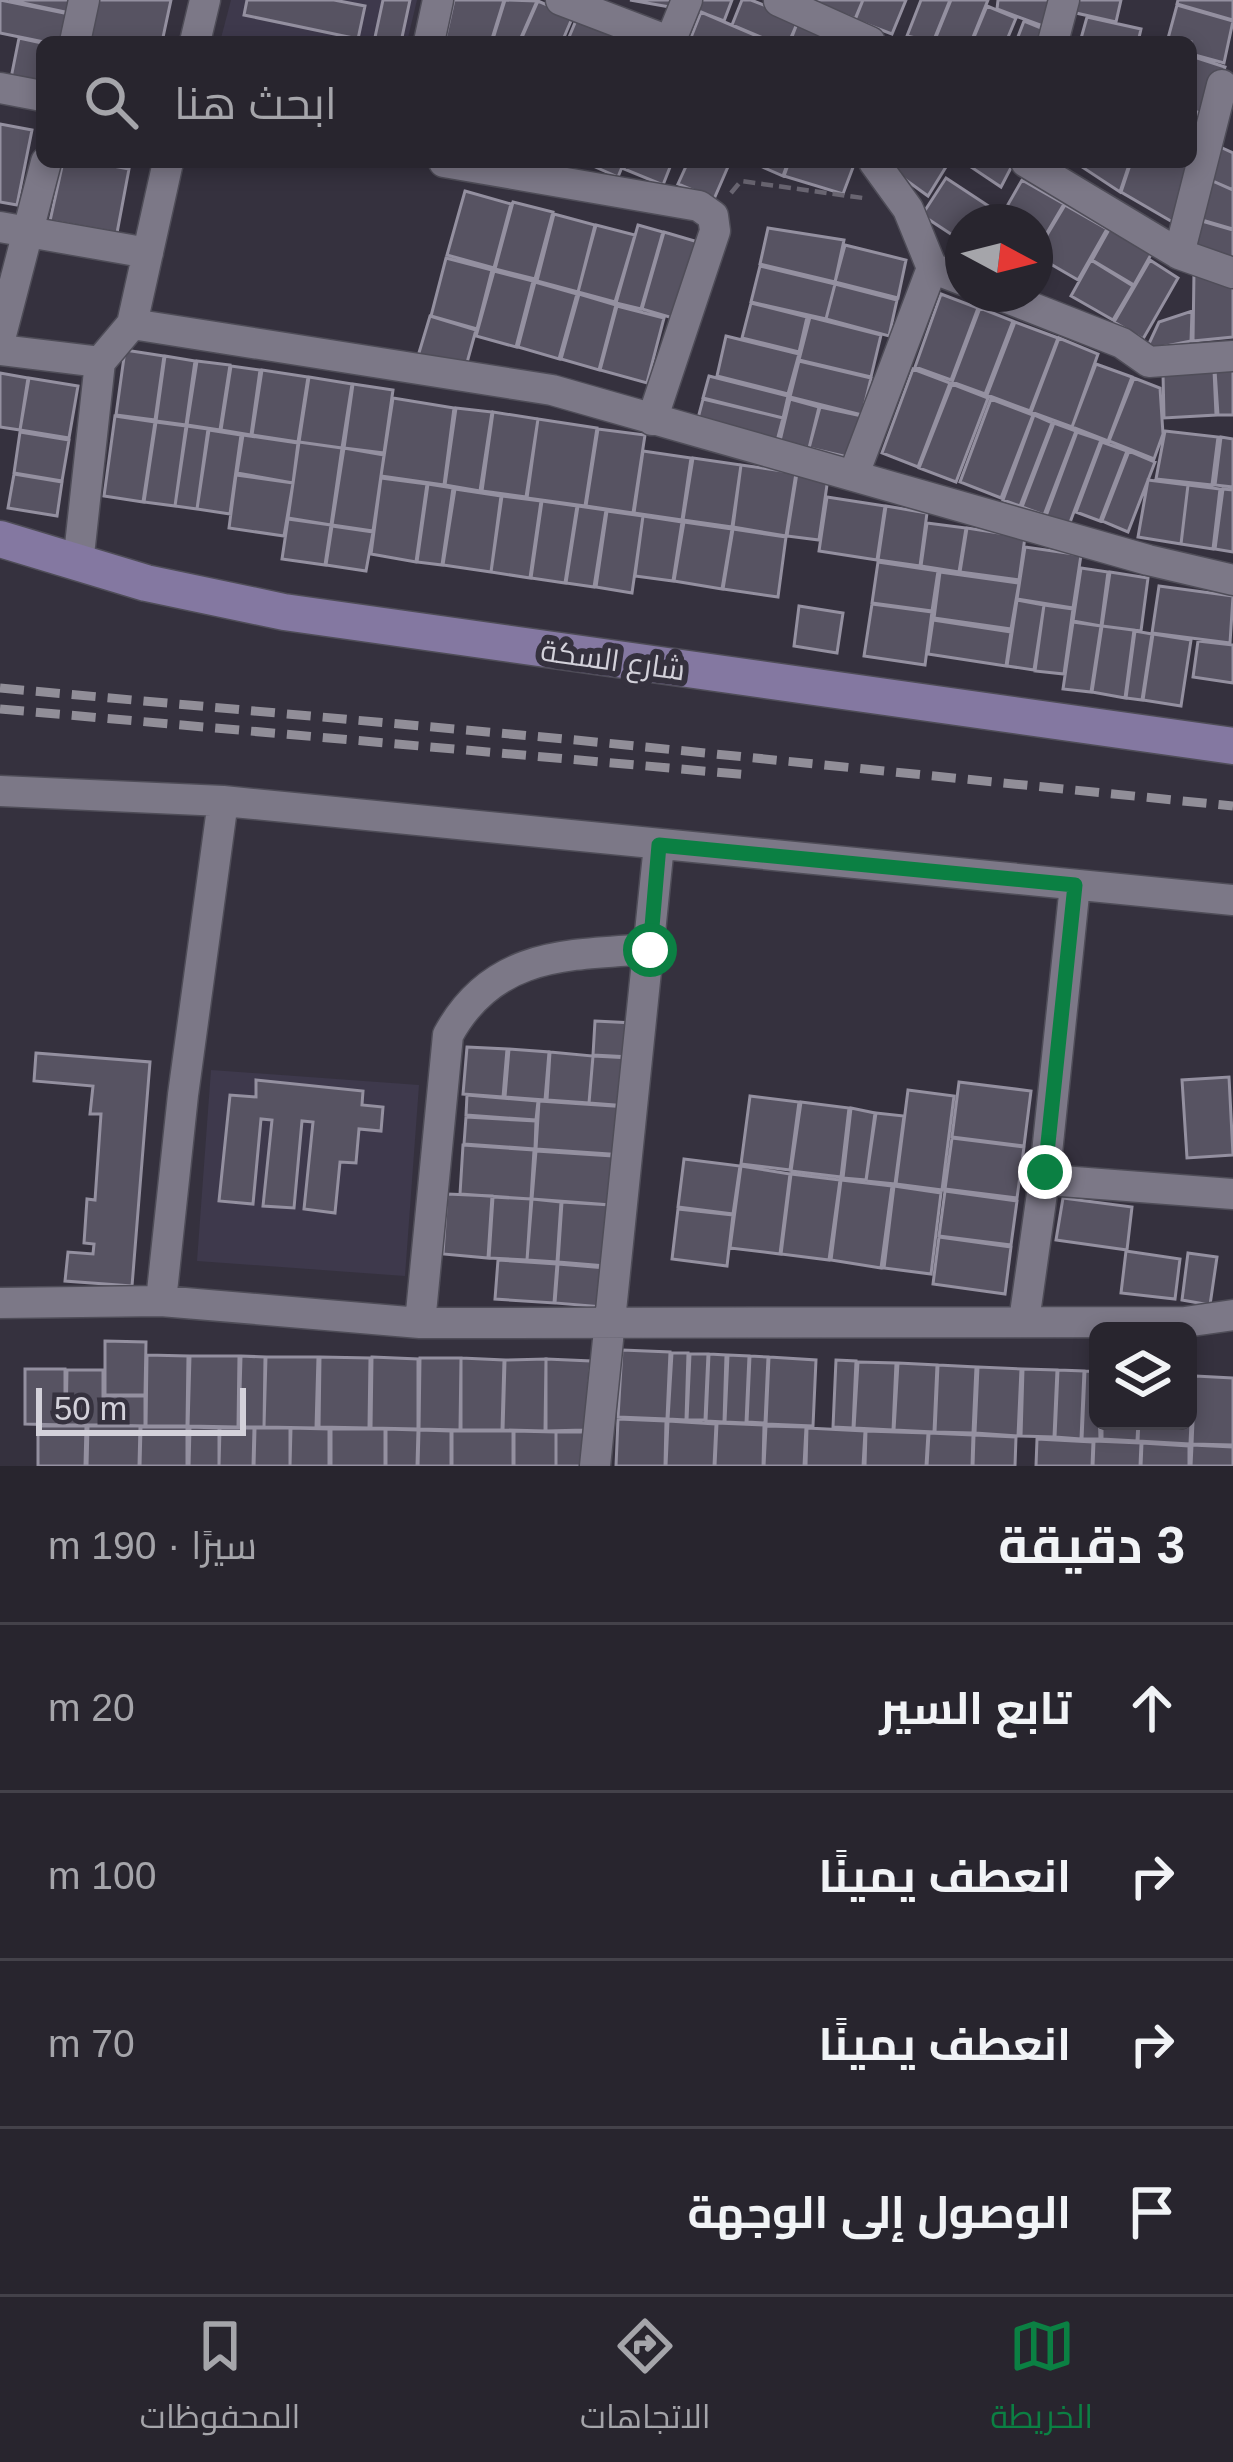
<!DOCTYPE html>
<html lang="ar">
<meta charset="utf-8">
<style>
:root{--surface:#28252e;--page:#302d36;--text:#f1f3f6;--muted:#a5a5aa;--line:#44424a;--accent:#0b8043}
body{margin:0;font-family:Arial,Cairo,sans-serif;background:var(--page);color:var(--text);direction:rtl}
.controls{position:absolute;right:36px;bottom:36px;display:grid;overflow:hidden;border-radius:18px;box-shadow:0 6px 18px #0003}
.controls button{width:108px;height:108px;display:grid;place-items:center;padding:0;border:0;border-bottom:3px solid var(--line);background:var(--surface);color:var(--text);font:60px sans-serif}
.compass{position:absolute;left:945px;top:204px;width:108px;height:108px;border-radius:50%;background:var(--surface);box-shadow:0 6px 18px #0003;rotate:97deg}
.scale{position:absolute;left:36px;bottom:30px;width:210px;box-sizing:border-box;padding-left:12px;border:6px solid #d3d1da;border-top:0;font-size:33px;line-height:42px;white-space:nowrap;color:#d3d1da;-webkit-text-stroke:9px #35313e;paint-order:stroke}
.stop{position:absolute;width:36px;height:36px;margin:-27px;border:9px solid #0b8043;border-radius:50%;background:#fff}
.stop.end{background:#0b8043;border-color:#fff;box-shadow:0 3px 12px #0008}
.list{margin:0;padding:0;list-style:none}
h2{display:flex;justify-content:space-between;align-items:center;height:156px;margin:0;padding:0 48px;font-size:51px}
h2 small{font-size:39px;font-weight:400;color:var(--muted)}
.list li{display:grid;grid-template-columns:78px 1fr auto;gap:36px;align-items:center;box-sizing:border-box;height:168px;padding:0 48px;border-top:3px solid var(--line)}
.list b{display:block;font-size:45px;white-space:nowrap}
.list em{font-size:39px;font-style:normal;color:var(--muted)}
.icon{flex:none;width:66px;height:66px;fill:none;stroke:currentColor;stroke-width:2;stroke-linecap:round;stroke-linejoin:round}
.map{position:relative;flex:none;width:1233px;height:1466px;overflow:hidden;direction:ltr}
.search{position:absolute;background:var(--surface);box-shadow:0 6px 18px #0003;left:36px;right:36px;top:36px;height:132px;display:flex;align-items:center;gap:30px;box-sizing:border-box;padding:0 42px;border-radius:18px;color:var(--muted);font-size:45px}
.sheet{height:828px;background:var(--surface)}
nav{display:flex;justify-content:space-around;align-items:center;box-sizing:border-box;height:168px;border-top:3px solid var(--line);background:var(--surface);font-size:33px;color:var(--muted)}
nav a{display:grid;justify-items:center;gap:6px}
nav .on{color:var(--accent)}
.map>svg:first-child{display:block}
.built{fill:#3e394c}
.building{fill:#575362;stroke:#9490a0;stroke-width:3}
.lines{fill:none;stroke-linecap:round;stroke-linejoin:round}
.street-casing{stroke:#4f4d58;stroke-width:33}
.secondary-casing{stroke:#4f4d58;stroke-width:39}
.path{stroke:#696571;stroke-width:4.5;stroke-dasharray:12 6;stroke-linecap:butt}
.street{stroke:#7c7887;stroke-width:30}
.secondary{stroke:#8478a1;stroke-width:36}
.rail{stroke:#918e98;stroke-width:9;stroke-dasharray:24 12;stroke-linecap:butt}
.route{stroke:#0b8043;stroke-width:15}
.labels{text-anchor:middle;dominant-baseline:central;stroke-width:12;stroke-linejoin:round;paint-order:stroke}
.street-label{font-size:30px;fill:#d3d1da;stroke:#35313e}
</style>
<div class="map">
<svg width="1233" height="1466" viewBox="0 0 1233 1466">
<rect width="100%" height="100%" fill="#35313e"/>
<path class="built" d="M231,0H417L407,42H220Z
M211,1070L419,1085L405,1276L197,1261Z"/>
<path class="building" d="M0,0L79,16L73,42H44L0,33Z
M9,0H82L79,15Z
M95,0H171L162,42H86Z
M247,0H334L365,6L358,39L244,15Z
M383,0H410L401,42H374Z
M454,0H504L491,42L445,40Z
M505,0L537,1L519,42H492Z
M630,0H682L681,9Z
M699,0H732L724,21L695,10Z
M742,0H751L799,19L789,42H773L732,25Z
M808,0H863L855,19Z
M863,0H906L892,34L855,20Z
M921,0H950L933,42L907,36Z
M951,0H988L971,42H934Z
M998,0H1054L1051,29L997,9Z
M1078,0H1121L1116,22L1076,13Z
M1178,0H1233V20L1177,4Z
M538,1L573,16L562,42H520Z
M1177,5L1233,21L1224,63L1191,54V42H1167Z
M987,6L1016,18L1006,42H972Z
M701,12L771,42L690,40Z
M1087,17L1141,29L1138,42H1080Z
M577,18L617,35L614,42H567Z
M798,21L831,35L829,42H790Z
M1024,21L1051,32L1047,42H1016Z
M19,38L42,43V85L11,78Z
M1191,56L1225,67L1209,116L1191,110Z
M1191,112L1211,119L1195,167L1180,162H1191Z
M0,124L32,130L17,205L0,202Z
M1218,146L1233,153V190L1206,178Z
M63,162H92L129,169L117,233L50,221Z
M584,162H624L618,177Z
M627,162H672L663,185L624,169Z
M688,162H730L714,199L678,184Z
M751,162H788L783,176Z
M789,162H855L843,194L784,176Z
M881,162H949L928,196Z
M973,162H1014L1001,187L971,167Z
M1080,162H1130L1120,192L1079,165Z
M1131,162H1174L1194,169L1176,224L1121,192Z
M946,178L990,207L981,222H963V242L922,215Z
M1206,178L1233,190V229L1195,218Z
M1022,180L1064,204L1035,253V222H998Z
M465,191L511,204L494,268L447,255Z
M513,202L553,212L535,279L495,269Z
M1065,205L1107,229L1078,280L1035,255Z
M554,214L595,225L578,292L537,281Z
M1195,219L1233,230V260L1189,247Z
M596,225L635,235L615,302L578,292Z
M638,225L663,232L641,309L616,303Z
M1111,226L1153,251L1134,285L1092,260Z
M768,228L844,240L835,282L760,264Z
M664,232L705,244L683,321L642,309Z
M845,245L906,260L898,298L835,282Z
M446,258L492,270L477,329L431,316Z
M1091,260L1133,286L1113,320L1071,296Z
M1150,260L1178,278L1143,339L1114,322Z
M760,266L835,284L826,319L751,302Z
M494,271L533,281L516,347L476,336Z
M1194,271L1233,278V337L1193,341Z
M535,282L577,294L559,359L518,347Z
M835,284L897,300L889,336L826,319Z
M579,294L616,305L599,370L561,359Z
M941,294L978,308L951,380L915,367Z
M751,303L807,317L799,352L742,338Z
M617,306L664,318L647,383L600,370Z
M980,308L1013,321L985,394L952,382Z
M1192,311L1191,341L1146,350L1159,322Z
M430,316L476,330L465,370L418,356Z
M810,317L881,335L871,377L799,360Z
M1015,322L1058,338L1030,411L987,395Z
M726,336L799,354L788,394L717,376Z
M1059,338L1098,354L1072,427L1031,412Z
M125,350L164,356L155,420L116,415Z
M165,356L195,361L186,425L156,421Z
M197,361L230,365L220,430L187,425Z
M799,361L871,378L862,415L790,397Z
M1096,364L1132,377L1108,441L1072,427Z
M231,366L260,370L251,435L221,430Z
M913,369L950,383L918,467L882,453Z
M1233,369V415H1218L1215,370Z
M262,370L308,377L298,442L252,435Z
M1214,370L1216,415L1164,418L1163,373Z
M0,373L28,378L20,430L0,427Z
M709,376L788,396L783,418L703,398Z
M309,377L352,384L342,448L299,442Z
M29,378L78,386L69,438L20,430Z
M1134,378L1160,388L1163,434L1154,459L1109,441Z
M353,384L393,390L384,453L344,448Z
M952,384L988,398L956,482L919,468Z
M393,398L454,408L444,485L381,476Z
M703,399L783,418L777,441L697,422Z
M790,399L819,407L809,448L780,441Z
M991,399L1033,415L1001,498L960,482Z
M820,407L862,416L852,458L809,448Z
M456,408L492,412L480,491L445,485Z
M493,412L538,419L526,497L482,491Z
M1034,415L1052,423L1020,506L1003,500Z
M115,416L155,422L143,502L104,496Z
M538,419L597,428L585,506L527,498Z
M156,422L186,426L175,506L144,502Z
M1054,423L1076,431L1044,515L1022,507Z
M187,426L208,429L197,509L175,506Z
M598,429L645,435L633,513L586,506Z
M209,430L241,435L230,514L197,509Z
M1165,431L1218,437L1212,485L1156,479Z
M20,432L69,440L62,481L14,473Z
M1077,432L1101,440L1069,525L1046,516Z
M243,435L298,443L293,483L237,473Z
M1221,437L1233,439V487L1215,485Z
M299,442L342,448L331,525L288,518Z
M1102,442L1127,451L1100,521L1076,512Z
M344,448L384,455L373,531L332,525Z
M643,451L691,458L682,520L634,513Z
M1129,451L1155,462L1128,532L1102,521Z
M693,458L741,465L732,527L683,520Z
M741,465L796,473L786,536L733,527Z
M797,473L828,478L819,540L787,536Z
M14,474L62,482L57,516L8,508Z
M236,475L293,483L284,536L229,528Z
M381,478L427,484L416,562L371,554Z
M1148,480L1188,485L1181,544L1138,537Z
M428,484L453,488L442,565L417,562Z
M1188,485L1220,489L1213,549L1181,544Z
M455,489L501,496L491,572L443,565Z
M1223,489L1233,490V552L1215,549Z
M502,496L541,501L530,578L491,572Z
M827,497L885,506L877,560L819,551Z
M542,501L577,506L565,583L531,578Z
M578,506L606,510L594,587L566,583Z
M886,506L927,513L920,566L878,560Z
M607,511L643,516L632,593L596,587Z
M643,516L682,522L673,581L635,576Z
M288,519L331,525L325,565L282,559Z
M684,522L732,529L722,589L674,581Z
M927,523L966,528L959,572L921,566Z
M332,526L373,532L366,571L326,565Z
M967,528L1025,537L1019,580L960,572Z
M733,529L786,537L778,597L723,589Z
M1025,547L1081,555L1073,608L1017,599Z
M878,562L938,571L932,611L872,603Z
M1081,568L1108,572L1101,626L1073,621Z
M940,572L1019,583L1011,629L934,618Z
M1110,572L1148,578L1141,631L1102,626Z
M1159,586L1233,596L1230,643L1152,633Z
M1017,600L1044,605L1034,670L1007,666Z
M872,604L932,612L925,665L864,656Z
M1044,605L1073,609L1064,674L1035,671Z
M799,606L843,613L837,653L794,646Z
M933,620L1011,632L1006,666L928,654Z
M1073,622L1101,626L1091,692L1063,689Z
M1102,626L1134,630L1125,698L1092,692Z
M1135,631L1152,634L1142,700L1126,698Z
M1153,634L1191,640L1181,706L1143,700Z
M1198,641L1233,645V683L1193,677Z
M595,1021L634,1023L631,1057L593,1055Z
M467,1047L507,1049L503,1097L463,1094Z
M509,1049L549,1052L545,1100L505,1097Z
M550,1052L593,1056L589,1103L547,1100Z
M36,1053L150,1062L132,1286L65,1281L68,1252L93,1254L94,1244L84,1243L87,1199L95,1200L101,1114H90L93,1086L34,1081Z
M593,1056L631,1058L628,1106L589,1103Z
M1229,1077L1233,1155L1187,1158L1182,1080Z
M256,1080L363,1091L362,1105L383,1107L381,1131L359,1129L356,1163L340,1162L335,1213L304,1209L313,1122L302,1121L294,1208L263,1206L272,1120L261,1119L253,1204L219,1201L230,1095L256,1097Z
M959,1082L1031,1091L1024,1146L952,1137Z
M908,1090L954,1096L942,1190L896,1184Z
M467,1095L538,1101L536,1120L466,1115Z
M750,1096L799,1102L790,1170L741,1164Z
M539,1101L628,1107L624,1155L536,1149Z
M801,1102L849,1108L841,1177L791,1171Z
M851,1108L875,1113L866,1180L843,1178Z
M876,1113L904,1116L895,1184L866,1181Z
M466,1117L536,1121L535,1149L464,1144Z
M952,1138L1024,1147L1017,1198L945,1189Z
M463,1145L534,1150L531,1199L460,1194Z
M536,1151L613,1156L611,1205L532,1199Z
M684,1159L740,1166L733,1214L678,1207Z
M741,1166L790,1174L780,1254L730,1248Z
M791,1174L840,1180L829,1260L781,1254Z
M841,1180L892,1186L881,1268L831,1260Z
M894,1186L941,1193L931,1274L884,1268Z
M945,1191L1017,1201L1011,1245L939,1236Z
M447,1194L492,1196L488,1258L443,1254Z
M493,1197L531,1199L527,1260L489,1258Z
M1063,1198L1132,1207L1127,1250L1056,1240Z
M532,1199L561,1202L557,1262L527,1260Z
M562,1202L611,1205L606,1266L558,1262Z
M678,1209L733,1215L727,1266L672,1259Z
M939,1237L1011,1247L1005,1294L933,1284Z
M1126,1251L1180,1259L1175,1299L1121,1293Z
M1188,1253L1217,1257L1210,1305L1182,1300Z
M498,1260L557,1264L554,1303L495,1299Z
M558,1264L606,1268L603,1307L555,1303Z
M105,1341L146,1342L145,1395H105Z
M622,1350L670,1352L667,1419L618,1417Z
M672,1353H688L686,1420L668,1419Z
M690,1354H708L705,1420H687Z
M709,1354L726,1355L724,1422L706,1421Z
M147,1355L188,1356L187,1426H146Z
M728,1355L749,1356L746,1423L725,1422Z
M190,1356H239L238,1427L188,1426Z
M241,1356L265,1357L264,1427H239Z
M750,1356L768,1357L765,1423L747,1422Z
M266,1357H318L316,1428L264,1427Z
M320,1357L370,1358L369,1428L319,1427Z
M372,1357L418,1359V1429L371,1428Z
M769,1357L816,1360L813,1426L766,1424Z
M420,1358H461L460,1430L419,1429Z
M461,1358L504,1360L502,1430H461Z
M546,1359L591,1361L585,1430L546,1431Z
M546,1359L545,1431L503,1430L505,1360Z
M836,1360L856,1361L853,1428L833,1427Z
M858,1362L896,1363L893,1430L854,1428Z
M898,1363L937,1365L934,1432L894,1430Z
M938,1365L976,1367L973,1433L935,1432Z
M978,1367L1021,1369L1018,1436L975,1433Z
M25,1369H65V1425L25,1424Z
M1023,1369L1057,1370L1054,1437L1021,1436Z
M67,1370H103V1425H66Z
M1058,1370L1084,1371L1081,1439L1055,1437Z
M1085,1371L1098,1372L1100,1439H1082Z
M1195,1376L1233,1378V1445L1192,1444Z
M1188,1377H1193L1190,1444L1138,1441L1139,1421H1188Z
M104,1396H145V1426L104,1425Z
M618,1419L666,1421L665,1466H616Z
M668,1421L716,1424L714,1466H666Z
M1102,1421H1138L1137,1441L1102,1439Z
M717,1423L764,1425L763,1466H715Z
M38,1426H86L85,1466H38Z
M88,1426H140L139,1466H87Z
M766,1426L806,1427L804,1466H764Z
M141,1427H187V1466H140Z
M190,1427L219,1428V1466H189Z
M220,1428H254L253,1466H219Z
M255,1428H290V1466H254Z
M291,1428L329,1429V1466H290Z
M807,1428L865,1431L863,1466H806Z
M331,1429H385V1466H331Z
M386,1429L418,1430L417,1466H386Z
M419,1430L451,1431V1466H418Z
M452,1431H513V1466H452Z
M514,1431L556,1432V1466H514Z
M866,1431L928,1433L926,1466H865Z
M556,1432H585L584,1466H556Z
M929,1433L973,1435L972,1466H927Z
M974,1435L1016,1437L1015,1466H973Z
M1037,1439L1093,1442L1092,1466H1036Z
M1094,1441L1141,1443L1140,1466H1093Z
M1142,1443L1189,1446V1466H1141Z
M1192,1445L1233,1447V1466H1191Z"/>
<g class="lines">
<g class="street-casing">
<path id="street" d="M561,0L671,42
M779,1L870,42
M75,42L84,0
M195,42L205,0
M429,42L438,0
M670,42L687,0
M1053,42L1064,0
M0,88L42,96
M444,162L699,206L713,216L715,231L652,420
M874,162L908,209L932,268
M1026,162L1179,254L1233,273
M0,227L148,253
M1179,254L1222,85
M997,294L1122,343L1149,362L1233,356
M132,324L552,390L1148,560L1233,580
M0,339L46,162
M0,350L100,362
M854,474L932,268L963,280
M78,564L100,362L132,324L168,162
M0,791L223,801L1233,900
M1075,885L1045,1172L1051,1179L1061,1181L1233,1194
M161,1301L183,1095L223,801
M0,1303L161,1301L420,1323L1185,1322L1233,1315
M1024,1321L1045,1172
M420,1323L448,1035C493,952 567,955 650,949
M595,1466L659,845"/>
</g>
<g class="secondary-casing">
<path id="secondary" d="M0,539L146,583L284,612L1233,746"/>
</g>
<path class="path" d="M731,193L741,181L863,198"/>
<use href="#street" class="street"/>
<use href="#secondary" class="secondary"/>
<path class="rail" d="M0,688L576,740L1233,806
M0,709L749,775"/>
</g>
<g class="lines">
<path class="route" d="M650,950L659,845L1075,885L1045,1172"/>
</g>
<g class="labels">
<g class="street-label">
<text transform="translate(613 660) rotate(8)">شارع السكة</text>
</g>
</g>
</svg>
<div class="controls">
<button><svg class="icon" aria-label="layers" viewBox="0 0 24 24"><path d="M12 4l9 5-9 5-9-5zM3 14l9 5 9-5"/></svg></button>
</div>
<svg class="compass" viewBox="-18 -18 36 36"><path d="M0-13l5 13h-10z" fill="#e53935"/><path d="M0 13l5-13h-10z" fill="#a5a5aa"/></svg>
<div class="scale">50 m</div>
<div class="stop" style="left:650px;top:950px"></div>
<div class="stop end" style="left:1045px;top:1172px"></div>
<div class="search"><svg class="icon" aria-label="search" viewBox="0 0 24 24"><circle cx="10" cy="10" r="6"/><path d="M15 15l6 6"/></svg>ابحث هنا</div>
</div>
<section class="sheet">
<h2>3 دقيقة<small>سيرًا · 190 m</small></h2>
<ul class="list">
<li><svg class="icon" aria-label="ahead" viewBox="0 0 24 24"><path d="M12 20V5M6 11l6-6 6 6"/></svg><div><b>تابع السير</b></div><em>20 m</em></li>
<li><svg class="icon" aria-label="right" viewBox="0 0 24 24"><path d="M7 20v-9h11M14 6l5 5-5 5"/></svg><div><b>انعطف يمينًا</b></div><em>100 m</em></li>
<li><svg class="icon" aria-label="right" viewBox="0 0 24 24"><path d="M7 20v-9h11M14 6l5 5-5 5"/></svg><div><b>انعطف يمينًا</b></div><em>70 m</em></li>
<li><svg class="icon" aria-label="arrive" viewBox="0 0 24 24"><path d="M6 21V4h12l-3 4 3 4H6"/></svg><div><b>الوصول إلى الوجهة</b></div></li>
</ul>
</section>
<nav>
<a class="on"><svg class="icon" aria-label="map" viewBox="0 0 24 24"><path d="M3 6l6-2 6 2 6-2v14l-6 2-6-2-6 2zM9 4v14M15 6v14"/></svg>الخريطة</a>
<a><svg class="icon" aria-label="directions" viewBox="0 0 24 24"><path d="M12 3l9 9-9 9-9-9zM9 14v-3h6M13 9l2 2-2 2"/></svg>الاتجاهات</a>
<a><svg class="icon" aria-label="saved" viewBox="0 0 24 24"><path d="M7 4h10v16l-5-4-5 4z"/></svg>المحفوظات</a>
</nav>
